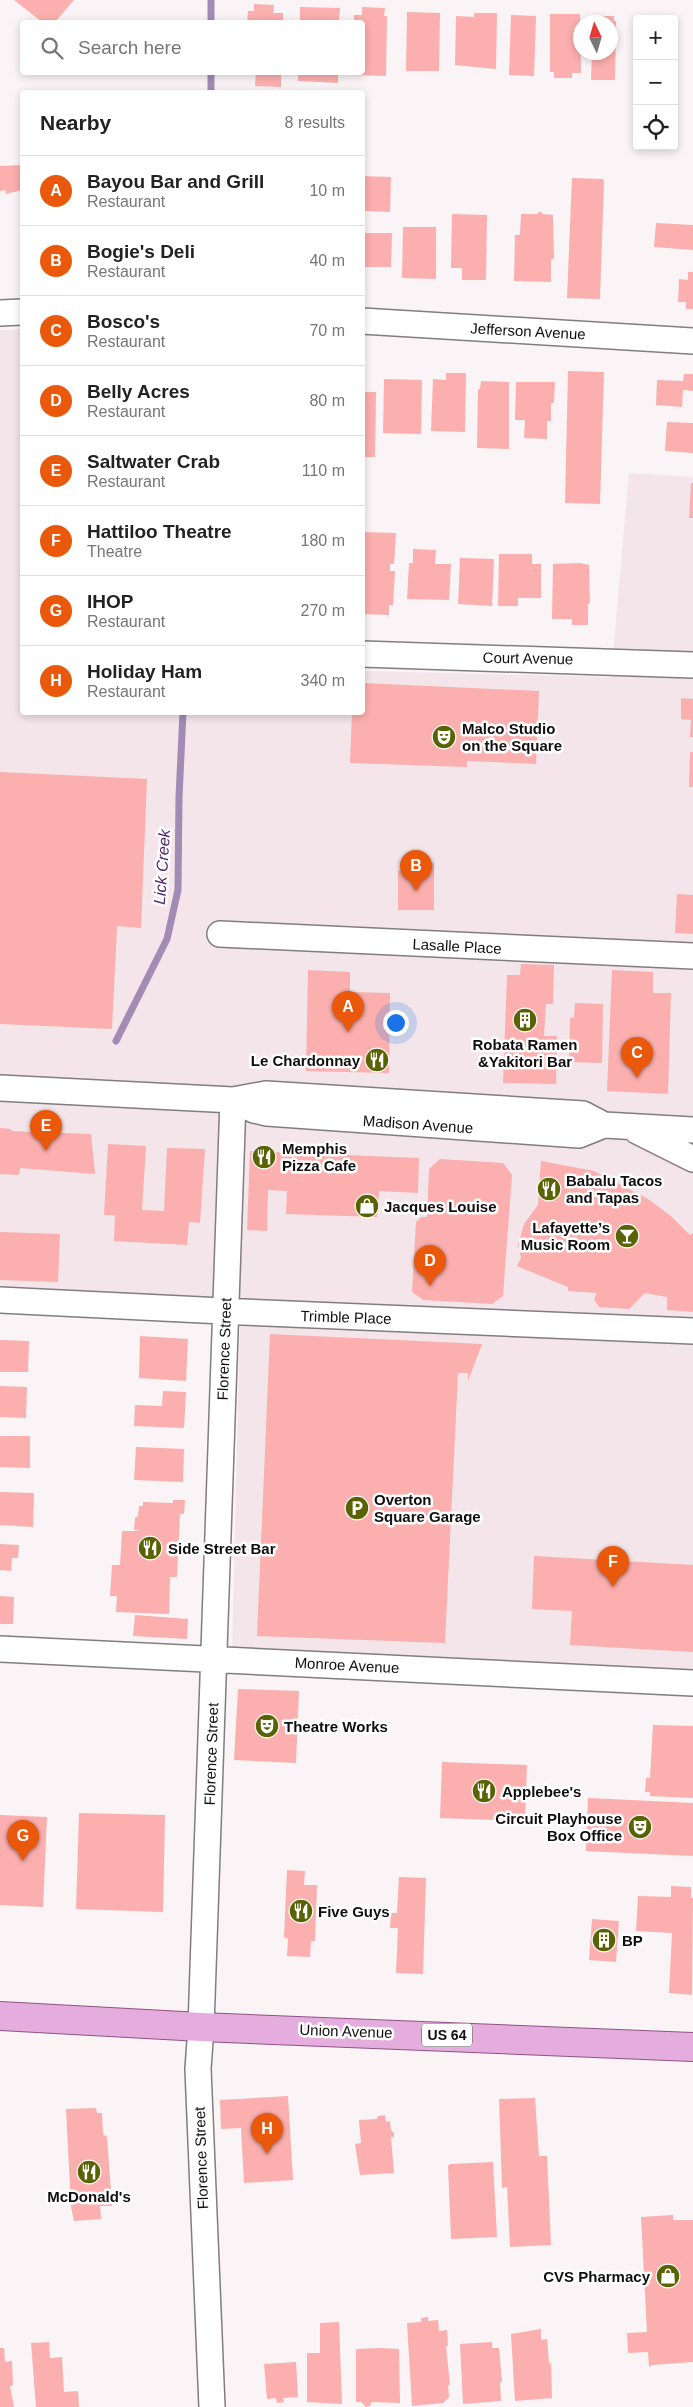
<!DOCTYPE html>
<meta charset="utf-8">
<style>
:root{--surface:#fff;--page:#f6f6f6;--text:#222;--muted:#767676;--line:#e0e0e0;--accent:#ea580c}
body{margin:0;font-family:Arial,sans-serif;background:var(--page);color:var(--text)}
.controls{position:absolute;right:15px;top:15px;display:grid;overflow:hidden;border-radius:5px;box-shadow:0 2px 8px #0003}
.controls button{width:45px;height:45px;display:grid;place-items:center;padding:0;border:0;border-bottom:1px solid var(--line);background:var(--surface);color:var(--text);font:25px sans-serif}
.compass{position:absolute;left:573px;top:15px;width:45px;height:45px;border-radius:50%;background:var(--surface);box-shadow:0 2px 8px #0003;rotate:355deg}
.you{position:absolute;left:395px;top:1022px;width:18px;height:18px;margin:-12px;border:4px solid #fff;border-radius:50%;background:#1a73e8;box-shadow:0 0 0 8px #1a73e833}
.badge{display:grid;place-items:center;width:32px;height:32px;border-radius:50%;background:var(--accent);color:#fff;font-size:16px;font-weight:700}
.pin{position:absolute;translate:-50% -41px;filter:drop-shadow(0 1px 2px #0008)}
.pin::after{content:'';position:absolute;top:26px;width:18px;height:15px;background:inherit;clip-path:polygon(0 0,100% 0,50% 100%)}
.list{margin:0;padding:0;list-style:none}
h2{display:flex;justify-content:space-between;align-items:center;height:65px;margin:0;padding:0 20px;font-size:21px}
h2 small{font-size:16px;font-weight:400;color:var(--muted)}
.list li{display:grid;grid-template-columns:32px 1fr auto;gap:15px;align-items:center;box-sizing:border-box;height:70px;padding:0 20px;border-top:1px solid var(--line)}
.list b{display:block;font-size:19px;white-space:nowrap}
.list p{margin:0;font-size:16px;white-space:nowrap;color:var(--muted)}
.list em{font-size:16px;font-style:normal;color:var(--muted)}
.icon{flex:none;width:28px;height:28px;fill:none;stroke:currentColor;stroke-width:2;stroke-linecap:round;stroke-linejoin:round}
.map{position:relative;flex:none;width:693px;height:2407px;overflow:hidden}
.search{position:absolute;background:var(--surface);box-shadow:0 2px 8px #0003;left:20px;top:20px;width:345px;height:55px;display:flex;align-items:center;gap:12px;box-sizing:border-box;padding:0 18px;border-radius:5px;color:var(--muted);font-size:19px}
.panel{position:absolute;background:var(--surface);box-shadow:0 2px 8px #0003;left:20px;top:90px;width:345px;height:625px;border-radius:5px}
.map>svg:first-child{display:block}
.built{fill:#f3e5e9}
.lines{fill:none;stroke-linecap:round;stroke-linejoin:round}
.stream{stroke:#a28bb5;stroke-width:7}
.building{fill:#fbafae}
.minor-casing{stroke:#827d7f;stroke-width:28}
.major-casing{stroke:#8f5286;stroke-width:30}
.minor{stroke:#fff;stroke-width:25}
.major{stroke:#e5addd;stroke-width:28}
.labels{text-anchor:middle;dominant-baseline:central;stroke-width:5;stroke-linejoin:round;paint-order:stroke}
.shield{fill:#fff;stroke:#585656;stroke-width:1}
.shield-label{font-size:14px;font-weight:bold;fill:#100e0e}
.street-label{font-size:15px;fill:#100e0e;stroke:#fff}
.poi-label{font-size:15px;font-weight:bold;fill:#100e0e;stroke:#fff;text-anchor:start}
.water-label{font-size:16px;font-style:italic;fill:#4e266c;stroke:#fff}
</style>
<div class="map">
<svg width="693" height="2407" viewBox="0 0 693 2407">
<rect width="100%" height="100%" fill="#faf4f6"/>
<path class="built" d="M22,329V712H362L363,671L611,677L629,473L693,477V1672L232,1654L240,1319L0,1308V330Z"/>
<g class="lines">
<path class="stream" d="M211,0V22
M211,72V92
M116,1041L167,939L178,890L179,797L183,712"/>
</g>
<path class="building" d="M14,0H74L55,22H42Z
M254,4L274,5L273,13H283V22H247L248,11H254Z
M300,7L340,8L339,22H300Z
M362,7L385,8L384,16H387L386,76L353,75V72H362V22H354V15H362Z
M407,12L440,13L439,71H406Z
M474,13H497L496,69L455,65L456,16L474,17Z
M550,14H580L581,73H572V78H554V72H550Z
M511,15L536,16L534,76L509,75Z
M594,16H614V21H616L615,80H591L592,52H610V22H592Z
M256,72H281V87L255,86Z
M298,72H338V83L298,81Z
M22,165V190L6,194V190L0,191V166Z
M362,176L391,177L390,212L362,211Z
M572,178L603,179L604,182L600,299L567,298Z
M538,212H542V214L553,215L554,259H551V282L514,281L515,235H520L521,214H538Z
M452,214L487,215L486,280H462V268H451Z
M656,223L693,225V250L654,247Z
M403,227H436V279L402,278Z
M362,233H392L391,267H362Z
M688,272H693V309H686V302H678L679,279L688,280Z
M568,371L604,372L600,504L565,503Z
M446,373H466L465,432L431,431L433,379L446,380Z
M684,374H693V391L683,390L682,407L656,405L657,380L683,381Z
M384,379L422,380L421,434L383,433Z
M481,381L509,382V449L477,448L478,389H480Z
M516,382H555L554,403H551V421H547V439L524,438L525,420H515Z
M362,392H376L375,457H362Z
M667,422L693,423V453L665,451Z
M691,483H693V518H689Z
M362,532L396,533L394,564H390V571H395L393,605H389V615L362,614Z
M413,549L436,550L435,564H451L449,600L407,599L409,563H413Z
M499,554H532V564H541V598H518V606H498Z
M460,558L494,559L492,606L458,604Z
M580,563L589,565L590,603L588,604V625H572V619H552L553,564Z
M362,683L539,691L536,764L467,761V767L350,763L352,712H362Z
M681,698L693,699V737H690L691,720L681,719Z
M690,752H693V787H689Z
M0,772L147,779L141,928L117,926L112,1029L0,1024Z
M412,862L434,863V910H398V871H412Z
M677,894L693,895V934L675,933Z
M521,964L554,965L553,1004H546L544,1036H557L556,1084L503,1083L507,975H520Z
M308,970L350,972V992L390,993L389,1073L306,1071Z
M612,970L653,972V993H671L668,1094L607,1091Z
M575,1003L603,1004L602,1063L569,1062L570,1018H574Z
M0,1128L11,1129V1131L91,1134L95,1174L20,1168L19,1175L0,1174Z
M108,1144L146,1146L142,1210L164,1211L167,1148L205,1149L200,1223L189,1222L187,1245L114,1241L115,1215H104Z
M250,1151L419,1158L418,1193L379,1191L377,1217L286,1214L287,1191L268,1190L267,1231L247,1230Z
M440,1159L503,1163L512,1175L503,1296L492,1304L423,1300L412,1292L416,1222L421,1217H427L429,1169Z
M541,1161L594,1171L648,1199L672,1217L690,1235L693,1233V1312L667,1310V1297L645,1293L629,1309L599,1307L594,1299L597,1293L568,1291V1287L517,1266L521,1258L518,1245L524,1224L538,1205Z
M0,1232L60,1234L58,1282L0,1280Z
M270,1334L482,1344L468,1381V1373H458L445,1643L257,1636Z
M140,1336L188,1339L186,1381L139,1378Z
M0,1340L29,1341L28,1372H0Z
M0,1386L27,1387L26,1418L0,1417Z
M163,1391L186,1392L184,1428L134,1426L135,1405L162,1406Z
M0,1436H30V1468L0,1467Z
M136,1447L184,1449L183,1482L134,1480Z
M0,1492L34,1493L33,1527L0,1525Z
M173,1500H185L184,1514H180L177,1577H170L169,1614L116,1612L117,1596H110L112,1565H120L122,1531H141L134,1530L135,1518L138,1516L139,1506H143V1502L173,1503Z
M0,1544L19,1545L18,1558H12L11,1571L0,1570Z
M534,1556L693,1565V1652L570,1645L572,1611L532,1609Z
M0,1596L14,1597L13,1624H0Z
M135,1615L188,1619L187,1639L133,1636Z
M238,1689L299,1691L296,1763L234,1760Z
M653,1725L693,1726V1798L650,1796V1792H645L646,1778H650Z
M442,1762L527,1765L525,1821L440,1818Z
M588,1798L693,1803V1856L586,1851Z
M79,1813L165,1815L163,1912L76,1909Z
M0,1815L47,1817L43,1907L0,1905Z
M287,1870L305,1871L304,1885H317L315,1941H311L310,1957L287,1956L288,1939L284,1937Z
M399,1877L426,1878L423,1974L396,1973L398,1928H390L391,1913H397Z
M671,1886L691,1887V1898H693L692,1995L669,1993L672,1933L636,1931L638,1896L671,1897Z
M592,1919L619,1921L616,1962L589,1960Z
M288,2096L293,2180L244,2183L241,2128L221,2129L220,2100Z
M535,2098L539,2156H547L551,2245L510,2247L507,2187L502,2188L499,2099Z
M96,2108L97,2113H102L103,2134L107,2137L112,2206H100L101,2219L74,2221L71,2207L66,2109Z
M385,2115L386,2122L390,2121L391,2130L394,2133V2137H391L394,2173L360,2175L355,2144L361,2143L359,2120L377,2119L378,2116Z
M493,2162L497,2237L451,2239L448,2166L450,2164Z
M673,2215V2220H693V2362L652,2365L649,2367L648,2352L628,2353L627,2333L647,2332L641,2217Z
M428,2317V2321L438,2320L439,2331L447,2330L448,2346H446L450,2385H448L449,2397L443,2403L412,2406L407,2323L421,2322V2318Z
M339,2322L342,2404L307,2402V2353H320V2323Z
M541,2329V2340L547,2339L549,2363H551L552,2398L515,2401L511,2334Z
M49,2342L50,2358L62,2357L64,2392L78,2391L79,2407H36L31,2343Z
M492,2342V2348H499L502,2382H500L501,2401L463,2404L460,2344Z
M0,2348H4L5,2362L12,2361L13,2385L10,2386L14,2407H0Z
M379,2348L399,2349L400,2403L372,2402L370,2406L366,2407L361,2402H356V2349Z
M296,2362L298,2397L283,2398L284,2402L277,2403L276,2398L267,2399L264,2364Z"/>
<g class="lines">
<g class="minor-casing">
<path id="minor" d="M0,313L22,312
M362,321L693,341
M362,654L693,665
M220,934L693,956
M0,1088L233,1100L266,1094L583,1114L604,1125
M233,1100L254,1110L267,1113L579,1135L604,1125L693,1130
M637,1131L693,1159
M0,1300L243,1312L693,1331
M0,1649L693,1683
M212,2407L198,2069L201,2027L233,1100"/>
</g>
<g class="major-casing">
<path id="major" d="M0,2016L201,2027L693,2047"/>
</g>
<use href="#minor" class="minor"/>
<use href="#major" class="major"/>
</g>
<defs>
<g id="theatre-disc" transform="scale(1.25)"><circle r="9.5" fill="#596303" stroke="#fff"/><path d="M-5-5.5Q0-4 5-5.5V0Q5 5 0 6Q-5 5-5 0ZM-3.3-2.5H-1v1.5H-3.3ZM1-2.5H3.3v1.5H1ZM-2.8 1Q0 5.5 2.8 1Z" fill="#fff"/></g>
<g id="building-disc" transform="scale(1.25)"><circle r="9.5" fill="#596303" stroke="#fff"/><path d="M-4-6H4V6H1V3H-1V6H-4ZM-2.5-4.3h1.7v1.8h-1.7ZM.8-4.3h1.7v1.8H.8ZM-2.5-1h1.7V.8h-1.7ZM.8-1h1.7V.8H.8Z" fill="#fff"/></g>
<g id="restaurant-disc" transform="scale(1.25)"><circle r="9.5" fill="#596303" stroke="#fff"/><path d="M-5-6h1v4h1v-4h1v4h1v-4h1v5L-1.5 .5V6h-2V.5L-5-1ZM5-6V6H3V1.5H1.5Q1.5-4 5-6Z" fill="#fff"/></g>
<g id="shop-disc" transform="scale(1.25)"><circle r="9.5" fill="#596303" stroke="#fff"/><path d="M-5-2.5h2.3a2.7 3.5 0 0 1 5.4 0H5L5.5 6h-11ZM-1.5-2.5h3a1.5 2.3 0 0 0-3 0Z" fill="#fff"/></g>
<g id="bar-disc" transform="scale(1.25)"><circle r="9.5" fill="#596303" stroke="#fff"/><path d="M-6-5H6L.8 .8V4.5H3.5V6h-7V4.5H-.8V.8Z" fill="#fff"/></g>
<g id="parking-disc" transform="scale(1.25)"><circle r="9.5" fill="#596303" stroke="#fff"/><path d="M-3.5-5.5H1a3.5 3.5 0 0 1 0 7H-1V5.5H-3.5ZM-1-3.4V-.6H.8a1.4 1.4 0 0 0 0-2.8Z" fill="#fff"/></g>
</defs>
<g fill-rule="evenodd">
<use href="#theatre-disc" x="444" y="737"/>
<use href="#building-disc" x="525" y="1020"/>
<use href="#restaurant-disc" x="377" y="1060"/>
<use href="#restaurant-disc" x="264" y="1157"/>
<use href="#restaurant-disc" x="549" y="1189"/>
<use href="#shop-disc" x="367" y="1206"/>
<use href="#bar-disc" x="627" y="1236"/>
<use href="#parking-disc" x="357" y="1508"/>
<use href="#restaurant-disc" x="150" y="1548"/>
<use href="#theatre-disc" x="267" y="1726"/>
<use href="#restaurant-disc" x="484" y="1791"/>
<use href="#theatre-disc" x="640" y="1827"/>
<use href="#restaurant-disc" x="301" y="1911"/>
<use href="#building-disc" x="604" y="1940"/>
<use href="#restaurant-disc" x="89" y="2172"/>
<use href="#shop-disc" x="668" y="2276"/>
</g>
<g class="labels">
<rect class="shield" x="422" y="2023.5" width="50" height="23" rx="4"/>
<g class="shield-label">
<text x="447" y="2035">US 64</text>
</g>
<g class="street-label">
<text transform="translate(528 331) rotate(3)">Jefferson Avenue</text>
<text transform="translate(528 658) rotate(1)">Court Avenue</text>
<text transform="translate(457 946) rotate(3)">Lasalle Place</text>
<text transform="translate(418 1124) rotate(4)">Madison Avenue</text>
<text transform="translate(346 1317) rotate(2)">Trimble Place</text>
<text transform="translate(224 1349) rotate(-88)">Florence Street</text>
<text transform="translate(347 1665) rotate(3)">Monroe Avenue</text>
<text transform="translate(211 1754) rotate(-88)">Florence Street</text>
<text transform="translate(346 2031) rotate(2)">Union Avenue</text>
<text transform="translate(201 2158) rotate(-92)">Florence Street</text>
</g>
<g class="poi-label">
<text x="462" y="728">Malco Studio<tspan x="462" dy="17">on the Square</tspan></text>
<text x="525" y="1044" text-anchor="middle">Robata Ramen<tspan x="525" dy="17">&amp;Yakitori Bar</tspan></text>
<text x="360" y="1060" text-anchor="end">Le Chardonnay</text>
<text x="282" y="1148">Memphis<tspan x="282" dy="17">Pizza Cafe</tspan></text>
<text x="566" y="1180">Babalu Tacos<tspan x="566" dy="17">and Tapas</tspan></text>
<text x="384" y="1206">Jacques Louise</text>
<text x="610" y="1227" text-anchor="end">Lafayette’s<tspan x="610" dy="17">Music Room</tspan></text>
<text x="374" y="1499">Overton<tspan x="374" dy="17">Square Garage</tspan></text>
<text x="168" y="1548">Side Street Bar</text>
<text x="284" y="1726">Theatre Works</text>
<text x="502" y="1791">Applebee's</text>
<text x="622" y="1818" text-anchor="end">Circuit Playhouse<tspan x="622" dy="17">Box Office</tspan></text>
<text x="318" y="1911">Five Guys</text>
<text x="622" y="1940">BP</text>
<text x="89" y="2196" text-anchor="middle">McDonald's</text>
<text x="650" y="2276" text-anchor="end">CVS Pharmacy</text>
</g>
<g class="water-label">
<text transform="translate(162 867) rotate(-86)">Lick Creek</text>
</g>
</g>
</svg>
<div class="controls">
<button>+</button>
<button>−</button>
<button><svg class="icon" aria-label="locate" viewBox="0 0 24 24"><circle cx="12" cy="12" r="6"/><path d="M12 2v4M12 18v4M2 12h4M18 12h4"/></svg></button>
</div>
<svg class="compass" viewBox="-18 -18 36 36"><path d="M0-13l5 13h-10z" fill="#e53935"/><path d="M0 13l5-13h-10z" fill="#767676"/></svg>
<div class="you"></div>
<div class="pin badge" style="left:348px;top:1032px">A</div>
<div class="pin badge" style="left:416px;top:891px">B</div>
<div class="pin badge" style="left:637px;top:1078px">C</div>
<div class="pin badge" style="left:430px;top:1286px">D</div>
<div class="pin badge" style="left:46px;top:1151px">E</div>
<div class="pin badge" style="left:613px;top:1587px">F</div>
<div class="pin badge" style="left:23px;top:1861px">G</div>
<div class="pin badge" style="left:267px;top:2154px">H</div>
<div class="search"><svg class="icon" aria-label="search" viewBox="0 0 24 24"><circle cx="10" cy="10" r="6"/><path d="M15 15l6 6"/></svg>Search here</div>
<section class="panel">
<h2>Nearby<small>8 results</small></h2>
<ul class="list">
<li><span class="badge">A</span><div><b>Bayou Bar and Grill</b><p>Restaurant</p></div><em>10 m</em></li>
<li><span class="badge">B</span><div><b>Bogie's Deli</b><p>Restaurant</p></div><em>40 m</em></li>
<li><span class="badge">C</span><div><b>Bosco's</b><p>Restaurant</p></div><em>70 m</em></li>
<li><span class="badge">D</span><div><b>Belly Acres</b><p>Restaurant</p></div><em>80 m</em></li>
<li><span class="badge">E</span><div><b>Saltwater Crab</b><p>Restaurant</p></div><em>110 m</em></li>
<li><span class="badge">F</span><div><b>Hattiloo Theatre</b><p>Theatre</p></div><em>180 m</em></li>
<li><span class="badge">G</span><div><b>IHOP</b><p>Restaurant</p></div><em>270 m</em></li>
<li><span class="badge">H</span><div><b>Holiday Ham</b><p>Restaurant</p></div><em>340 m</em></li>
</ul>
</section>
</div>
